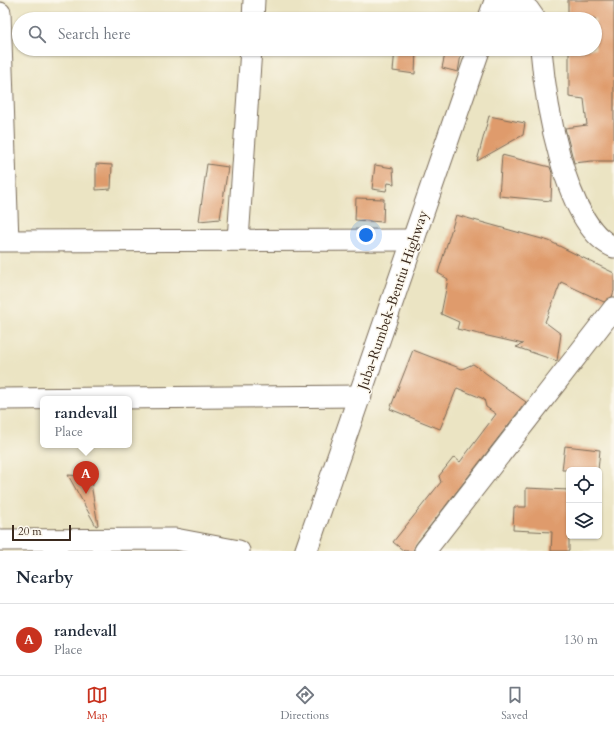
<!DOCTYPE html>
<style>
:root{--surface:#fff;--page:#f2f2f3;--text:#1f2937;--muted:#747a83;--line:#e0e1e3;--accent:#c8321e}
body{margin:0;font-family:Cardo,serif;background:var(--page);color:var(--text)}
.controls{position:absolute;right:12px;bottom:12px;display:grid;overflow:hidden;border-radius:6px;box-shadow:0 1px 3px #0004}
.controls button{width:36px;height:36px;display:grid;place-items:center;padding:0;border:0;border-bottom:1px solid var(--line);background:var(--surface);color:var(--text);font:20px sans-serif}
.scale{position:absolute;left:12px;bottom:10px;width:59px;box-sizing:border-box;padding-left:4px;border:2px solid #3b2a1e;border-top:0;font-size:11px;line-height:14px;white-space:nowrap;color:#3b2a1e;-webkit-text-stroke:3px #fbf7ec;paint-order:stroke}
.you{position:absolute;left:366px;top:235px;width:14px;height:14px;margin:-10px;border:3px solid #fff;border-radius:50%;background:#1a73e8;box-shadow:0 0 0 6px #1a73e833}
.badge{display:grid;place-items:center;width:26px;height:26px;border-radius:50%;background:var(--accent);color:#fff;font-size:13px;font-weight:700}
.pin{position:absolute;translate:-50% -33px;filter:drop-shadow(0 1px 2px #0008)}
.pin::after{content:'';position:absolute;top:21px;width:14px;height:12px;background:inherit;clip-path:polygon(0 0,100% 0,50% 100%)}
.popup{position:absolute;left:40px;top:396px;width:92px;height:52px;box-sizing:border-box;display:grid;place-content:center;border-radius:6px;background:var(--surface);filter:drop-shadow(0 1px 3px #0005);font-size:13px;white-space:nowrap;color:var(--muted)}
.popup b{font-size:15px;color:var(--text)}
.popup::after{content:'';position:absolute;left:50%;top:100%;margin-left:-8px;border:8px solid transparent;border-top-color:var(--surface)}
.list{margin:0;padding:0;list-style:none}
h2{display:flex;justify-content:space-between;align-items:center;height:52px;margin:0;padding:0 16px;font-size:17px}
h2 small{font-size:13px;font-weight:400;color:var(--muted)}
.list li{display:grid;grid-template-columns:26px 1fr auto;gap:12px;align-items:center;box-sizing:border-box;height:72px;padding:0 16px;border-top:1px solid var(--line)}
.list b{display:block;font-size:15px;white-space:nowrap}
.list p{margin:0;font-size:13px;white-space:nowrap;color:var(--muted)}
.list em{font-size:13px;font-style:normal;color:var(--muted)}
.icon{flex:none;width:22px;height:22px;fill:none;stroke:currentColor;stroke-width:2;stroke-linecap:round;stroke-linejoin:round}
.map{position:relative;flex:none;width:614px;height:551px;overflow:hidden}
.search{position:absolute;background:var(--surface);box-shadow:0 1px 3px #0004;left:12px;right:12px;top:12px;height:44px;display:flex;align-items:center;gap:10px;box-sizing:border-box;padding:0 14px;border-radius:22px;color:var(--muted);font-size:15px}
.sheet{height:124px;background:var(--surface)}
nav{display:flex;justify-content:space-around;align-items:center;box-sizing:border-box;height:56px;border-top:1px solid var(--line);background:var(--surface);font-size:11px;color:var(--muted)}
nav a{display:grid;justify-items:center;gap:2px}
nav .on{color:var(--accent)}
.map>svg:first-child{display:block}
.building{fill:#df9b6c}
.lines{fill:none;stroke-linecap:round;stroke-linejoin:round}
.minor-casing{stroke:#796b58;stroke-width:23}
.primary-casing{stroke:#796b58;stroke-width:24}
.minor{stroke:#fff;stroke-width:21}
.primary{stroke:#fff;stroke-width:22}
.labels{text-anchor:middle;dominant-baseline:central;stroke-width:3;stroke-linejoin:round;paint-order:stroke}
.street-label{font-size:14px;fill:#3b2a1e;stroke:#fbf7ec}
</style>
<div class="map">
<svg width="614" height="551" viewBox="0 0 614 551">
<rect width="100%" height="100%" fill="#fbf7ec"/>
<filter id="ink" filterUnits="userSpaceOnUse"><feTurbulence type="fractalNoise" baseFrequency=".025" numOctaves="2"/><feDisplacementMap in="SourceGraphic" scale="8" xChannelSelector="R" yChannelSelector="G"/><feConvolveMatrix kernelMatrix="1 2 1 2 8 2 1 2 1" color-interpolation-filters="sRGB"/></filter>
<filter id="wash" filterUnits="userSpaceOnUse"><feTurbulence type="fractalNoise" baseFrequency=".012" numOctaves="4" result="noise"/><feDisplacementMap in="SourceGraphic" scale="16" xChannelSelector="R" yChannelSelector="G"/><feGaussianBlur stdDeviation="0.9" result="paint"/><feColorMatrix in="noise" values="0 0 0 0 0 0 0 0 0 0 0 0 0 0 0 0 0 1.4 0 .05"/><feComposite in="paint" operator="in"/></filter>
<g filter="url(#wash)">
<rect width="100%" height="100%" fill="#ebe4c3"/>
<g id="blocks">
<path class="building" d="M568,0H614V161H592L574,163L572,155L565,128L587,125L584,99L569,97V49H595V19H568Z
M395,49H416L415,74L393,71Z
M446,49H462L458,72L442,68Z
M489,116L525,123L523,135L477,161Z
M502,155L550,167L552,173L551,201L499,196Z
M96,164L112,165L111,189L96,190Z
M207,164L228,167L220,219L199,221Z
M375,165L393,168L394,184L388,183L386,191L372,189Z
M356,198L384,199L383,222L355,220Z
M456,215L549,241L614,273V291L612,297L604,302L561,282L545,322L561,334L557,361L516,347L523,344L457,329L459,322L441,314L448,279L438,273Z
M413,350L462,369L473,364L526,402L416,544L413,551H404L393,542L441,482L439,476L454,457L460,462L496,414L486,407L484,399L457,388L440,429L390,409Z
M565,446L600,450L598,470H562Z
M68,475L94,477L92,490L98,525L96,526Z
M526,488L569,490V551H551L552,532L513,530L514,507H526Z"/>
</g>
</g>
<g filter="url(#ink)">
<use href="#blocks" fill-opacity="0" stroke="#796b58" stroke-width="1"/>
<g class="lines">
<g class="minor-casing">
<path id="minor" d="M495,2L528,9L535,19
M0,13L8,241
M253,19L254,0
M541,49C545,97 564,227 614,247
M238,240L251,49
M0,241L414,240
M0,399L361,396
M0,540L175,539L239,551
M425,551L614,308"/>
</g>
<g class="primary-casing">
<path id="primary" d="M489,19L496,0
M306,551L479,49"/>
</g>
<use href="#minor" class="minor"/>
<use href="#primary" class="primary"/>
</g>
</g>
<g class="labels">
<g class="street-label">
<text transform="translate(393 300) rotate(-71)">Juba-Rumbek-Bentiu Highway</text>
</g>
</g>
</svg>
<div class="controls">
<button><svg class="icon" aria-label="locate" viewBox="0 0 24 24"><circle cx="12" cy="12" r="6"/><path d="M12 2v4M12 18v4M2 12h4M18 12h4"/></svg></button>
<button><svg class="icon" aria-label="layers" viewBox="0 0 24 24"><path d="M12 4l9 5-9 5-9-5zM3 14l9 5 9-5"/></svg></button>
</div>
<div class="scale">20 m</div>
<div class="you"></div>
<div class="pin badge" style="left:86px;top:494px">A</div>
<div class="popup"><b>randevall</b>Place</div>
<div class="search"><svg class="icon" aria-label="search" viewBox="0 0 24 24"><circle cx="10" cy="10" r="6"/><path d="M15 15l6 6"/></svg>Search here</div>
</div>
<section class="sheet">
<h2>Nearby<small></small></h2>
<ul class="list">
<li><span class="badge">A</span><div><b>randevall</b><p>Place</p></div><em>130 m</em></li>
</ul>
</section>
<nav>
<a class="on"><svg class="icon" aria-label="map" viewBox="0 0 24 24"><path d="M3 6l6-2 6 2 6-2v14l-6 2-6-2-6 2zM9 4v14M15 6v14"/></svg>Map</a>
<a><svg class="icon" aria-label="directions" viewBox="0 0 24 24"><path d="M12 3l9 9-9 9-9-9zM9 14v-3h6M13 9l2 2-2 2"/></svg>Directions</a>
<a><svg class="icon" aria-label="saved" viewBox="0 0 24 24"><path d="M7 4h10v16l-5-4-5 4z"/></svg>Saved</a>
</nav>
